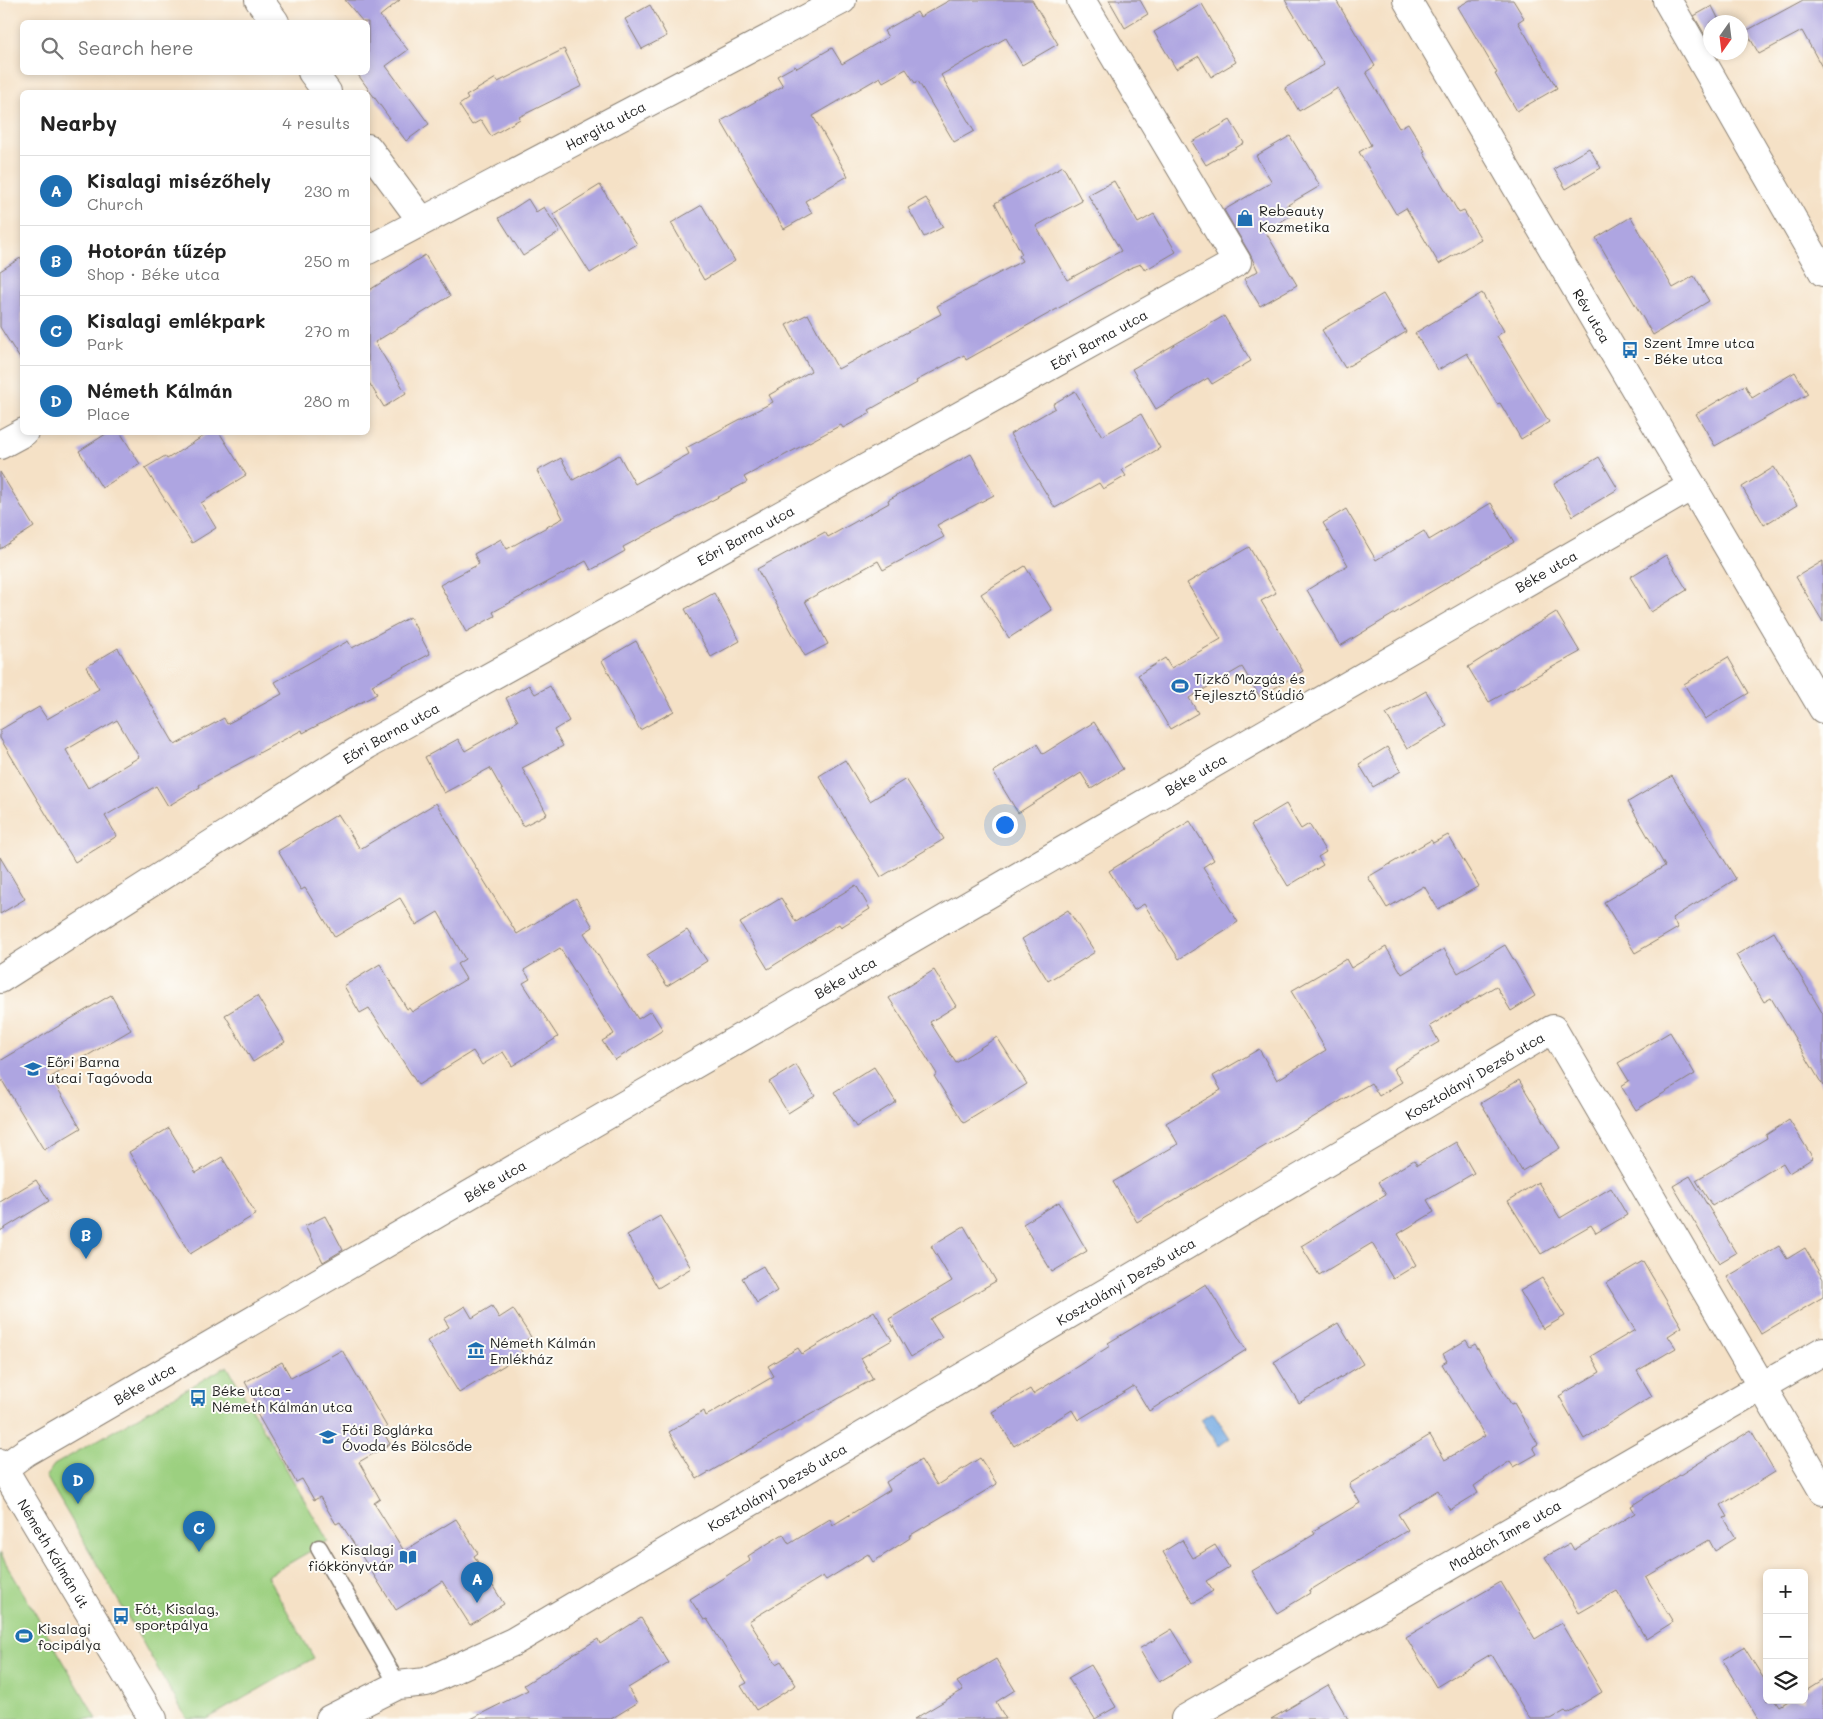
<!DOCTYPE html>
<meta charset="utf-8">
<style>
:root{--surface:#fff;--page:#f2f2f2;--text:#222;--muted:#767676;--line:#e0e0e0;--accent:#1f6fb2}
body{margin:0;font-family:Mali,sans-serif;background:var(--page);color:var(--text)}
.controls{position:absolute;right:15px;bottom:15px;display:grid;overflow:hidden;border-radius:8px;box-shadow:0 2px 8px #0003}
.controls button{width:45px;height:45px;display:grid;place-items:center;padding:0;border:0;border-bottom:1px solid var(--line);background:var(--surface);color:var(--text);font:25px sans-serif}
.compass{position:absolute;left:1703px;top:15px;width:45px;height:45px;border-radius:50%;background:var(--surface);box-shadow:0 2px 8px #0003;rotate:194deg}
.you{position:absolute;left:1004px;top:824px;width:18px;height:18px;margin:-12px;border:4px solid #fff;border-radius:50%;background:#1a73e8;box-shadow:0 0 0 8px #1a73e833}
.badge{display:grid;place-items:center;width:32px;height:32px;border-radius:50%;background:var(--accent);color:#fff;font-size:16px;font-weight:700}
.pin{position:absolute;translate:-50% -41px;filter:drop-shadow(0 1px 2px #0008)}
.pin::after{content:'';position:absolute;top:26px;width:18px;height:15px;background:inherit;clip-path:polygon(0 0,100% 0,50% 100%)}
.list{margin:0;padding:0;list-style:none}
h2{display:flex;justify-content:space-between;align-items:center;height:65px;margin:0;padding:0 20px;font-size:21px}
h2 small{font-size:16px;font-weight:400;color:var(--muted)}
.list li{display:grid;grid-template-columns:32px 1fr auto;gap:15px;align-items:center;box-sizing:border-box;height:70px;padding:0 20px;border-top:1px solid var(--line)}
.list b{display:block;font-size:19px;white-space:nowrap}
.list p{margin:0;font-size:16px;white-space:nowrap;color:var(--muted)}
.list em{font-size:16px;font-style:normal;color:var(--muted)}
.icon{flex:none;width:28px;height:28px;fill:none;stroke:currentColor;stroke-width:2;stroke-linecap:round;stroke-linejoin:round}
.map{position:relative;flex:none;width:1823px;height:1719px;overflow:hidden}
.search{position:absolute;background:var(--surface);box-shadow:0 2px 8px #0003;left:20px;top:20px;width:350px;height:55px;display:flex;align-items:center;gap:12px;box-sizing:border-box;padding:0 18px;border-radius:8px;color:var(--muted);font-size:19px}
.panel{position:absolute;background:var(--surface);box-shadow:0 2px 8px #0003;left:20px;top:90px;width:350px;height:345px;border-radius:8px}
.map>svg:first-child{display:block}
.green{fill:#9cd080;stroke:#5c764e}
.water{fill:#76abe3;stroke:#496480}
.building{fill:#aea5e1;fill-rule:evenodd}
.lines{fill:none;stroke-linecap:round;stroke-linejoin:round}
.service-casing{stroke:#887e71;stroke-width:19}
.minor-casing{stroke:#887e71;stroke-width:30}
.tertiary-casing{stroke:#887e71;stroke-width:30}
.service{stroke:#fff;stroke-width:16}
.minor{stroke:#fff;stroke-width:28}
.tertiary{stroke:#fff;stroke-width:28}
.labels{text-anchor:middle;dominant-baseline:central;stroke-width:4;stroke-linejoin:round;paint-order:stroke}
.street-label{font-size:14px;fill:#1c1c1c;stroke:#fdfcf7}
.poi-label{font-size:14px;fill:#1c1c1c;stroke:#fdfcf7;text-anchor:start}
</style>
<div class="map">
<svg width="1823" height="1719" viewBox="0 0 1823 1719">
<rect width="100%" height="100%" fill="#fdfcf7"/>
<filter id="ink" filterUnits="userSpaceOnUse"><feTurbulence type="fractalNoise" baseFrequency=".02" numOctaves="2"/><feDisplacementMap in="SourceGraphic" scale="10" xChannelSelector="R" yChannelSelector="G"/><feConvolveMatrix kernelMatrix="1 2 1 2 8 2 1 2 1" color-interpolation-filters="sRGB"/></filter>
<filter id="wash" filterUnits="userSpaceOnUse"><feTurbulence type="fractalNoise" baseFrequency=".0096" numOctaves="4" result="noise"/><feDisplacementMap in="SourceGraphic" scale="20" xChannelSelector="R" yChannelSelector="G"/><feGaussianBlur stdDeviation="1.12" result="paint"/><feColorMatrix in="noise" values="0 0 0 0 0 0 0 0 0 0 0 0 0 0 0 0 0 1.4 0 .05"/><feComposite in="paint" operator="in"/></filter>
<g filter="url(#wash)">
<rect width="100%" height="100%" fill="#f5e1c6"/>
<path class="green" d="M227,1366L328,1541L267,1576L314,1658L207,1719H187L46,1476L54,1465Z
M0,1553L97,1719H0Z"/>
<path class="water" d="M1213,1412L1230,1438L1219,1446L1201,1419Z"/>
<g id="blocks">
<path class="building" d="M345,0H400L380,16L408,50L386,66L429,124L406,141L356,72H368V22H363Z
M950,0H1032L1058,44L1022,65L1006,38L941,75L974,131L954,142L918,81L915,83L906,69L883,82L880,77L813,116L848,176L805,201L812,213L784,229L721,121L783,86L777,76L795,66L797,68L832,48L842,64L888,37L884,31L917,12L920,17Z
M1109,0H1140L1148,14L1125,28Z
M1285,0H1336L1375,66L1366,72L1399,128L1408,123L1425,151L1423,152L1459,213L1464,211L1481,239L1439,264L1406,208L1396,214L1359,152L1371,145L1338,88L1299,111L1285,88L1324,65Z
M1470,0H1513L1524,18L1518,22L1557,88L1517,111L1495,74L1497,73L1458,7Z
M1803,0H1823V69L1802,31L1759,54L1746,31Z
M1202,4L1236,62L1211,77L1199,56L1176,69L1154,32Z
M650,5L667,36L642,49L625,19Z
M1712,6L1720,22H1710V44L1694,16Z
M564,49L582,86L519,117L520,119L491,136L481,120L472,125L459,105L468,99L466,96L496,78L498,82Z
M1230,120L1244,143L1206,165L1192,142Z
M1290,136L1320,186L1286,206L1292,215L1265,231L1297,285L1260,306L1244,279L1258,271L1250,254L1224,210L1272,182L1256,156Z
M1589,148L1601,168L1566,189L1554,169Z
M1063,166L1082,201L1036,226L1067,280L1121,251L1088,195L1114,181L1138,223L1154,214L1176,252L1145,270L1141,264L1130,268L966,360L964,355L916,381L917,383L869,410L871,413L843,428L841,425L744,477L747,482L623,547L625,551L591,570L586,561L493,612L495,616L466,632L440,585L479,564L474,554L501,539L507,549L563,518L537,471L561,458L573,480L619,455L635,484L689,454L686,448L773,402L769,395L811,371L786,325L808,314L838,369L941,314L937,306L1022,261L1019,256L1022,254L995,203Z
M600,185L637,244L590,273L553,214Z
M926,198L943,227L924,237L908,208Z
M528,199L536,212L544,207L560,232L523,256L499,218Z
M702,205L735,261L704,280L671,223Z
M1631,217L1673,288L1694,276L1709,301L1653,335L1596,238Z
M425,255L450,296L375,342L406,393L384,407L368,381V291Z
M22,257V362L0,327V271Z
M1482,293L1504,331L1497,336L1549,422L1521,439L1500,403L1497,404L1467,353L1438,370L1415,333Z
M1383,294L1406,332L1345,368L1322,330Z
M1224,316L1251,361L1212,384L1208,378L1156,409L1132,369Z
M1795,372L1808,394L1715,446L1696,414L1745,385L1752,398Z
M1075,391L1102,436L1141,414L1160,448L1122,470L1126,476L1103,489L1099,483L1055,508L1010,434L1055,408L1053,404Z
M109,432H120L140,464L102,488L79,451Z
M210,432H219L246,475L201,503L216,528L192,543L145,468L165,456L167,459Z
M971,454L994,495L937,525L944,537L883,570L878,561L805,601L828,644L805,656L757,569L825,532L828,537L889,503L888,500Z
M1599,457L1618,489L1573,516L1554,484Z
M1774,467L1797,505L1764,525L1742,487Z
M0,472L34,527L0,549Z
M1491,503L1514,542L1340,646L1307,590L1348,565L1323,523L1346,509L1376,560L1424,531L1429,540Z
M1249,547L1276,593L1261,601L1303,671L1260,697L1242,667L1189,698L1198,713L1170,729L1138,675L1165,658L1171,668L1221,639L1187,583Z
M1666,555L1687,590L1651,612L1630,577Z
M1823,561V622L1796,577Z
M1025,566L1052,610L1009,638L981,594Z
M714,593L740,641L711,657L685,609Z
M1556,612L1580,652L1489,702L1468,667Z
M410,617L430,654L372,685L377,694L303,733L302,730L199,785L200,787L168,806L156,786L105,816L117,836L75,862L0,738V730L39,707L47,719L99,689L86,667L118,648L175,745L224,718L227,724L282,694L275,682L348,641L352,648ZM117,720L139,757L88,788L66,750Z
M636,641L674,711L640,730L602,661Z
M1728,657L1749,693L1705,719L1684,684Z
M529,685L535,694L550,686L569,721L554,730L563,746L522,768L547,814L523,826L490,768L444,793L425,757L458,739L465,751L518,721L506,698Z
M1426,691L1447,726L1407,749L1386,714Z
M1094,722L1123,769L1091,789L1081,773L1018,813L993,772L1037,744L1043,754Z
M1387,747L1401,771L1373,787L1359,764Z
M845,760L870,801L906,779L944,839L881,877L819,776Z
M1672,776L1736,879L1672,918L1678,928L1635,953L1604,902L1665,866L1628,802Z
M436,803L517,934L576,898L593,927L584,933L638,1019L651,1011L663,1030L615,1060L602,1041L614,1034L560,948L524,970L530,979L523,983L558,1037L512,1066L503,1052L482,1065L473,1051L418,1085L369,1008L360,1013L344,986L380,964L407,1009L409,1008L412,1012L466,979L457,964L465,959L438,912L416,925L400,898L335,937L305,888L301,890L278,851L338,814L360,849Z
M1286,804L1301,829L1309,824L1326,852L1318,857L1323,865L1288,886L1251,825Z
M1190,821L1214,860L1203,867L1238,922L1179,959L1144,904L1134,910L1109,871Z
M1448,835L1479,886L1438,909L1424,886L1387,908L1368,877L1431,840L1433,843Z
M0,857L25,899L0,914Z
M856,885L870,909L841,927L839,924L768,969L740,923L781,898L796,922Z
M1068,910L1095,952L1048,981L1022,939Z
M687,930L707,961L667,986L647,955Z
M1774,932L1823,1014V1086L1771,998L1764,1002L1736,955Z
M1505,945L1535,996L1511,1011L1496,986L1430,1026L1439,1042L1393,1069L1402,1082L1379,1096L1371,1083L1137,1222L1113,1182L1178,1144L1166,1123L1221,1090L1213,1076L1259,1049L1277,1080L1326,1050L1291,991L1346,959L1351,968L1386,947L1402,974L1444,949L1458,973Z
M934,970L956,1006L930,1022L956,1063L997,1037L1027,1084L964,1123L934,1076L937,1074L889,998Z
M111,995L131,1030L51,1077L81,1128L44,1150L0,1077V1061Z
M257,996L285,1042L253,1062L225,1015Z
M1670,1032L1695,1074L1636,1110L1621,1086L1629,1081L1618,1063Z
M796,1065L815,1096L788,1113L769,1082Z
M874,1067L896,1102L856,1127L834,1092Z
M1519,1080L1560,1148L1522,1171L1481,1103Z
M1789,1120L1813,1158L1789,1173L1783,1163L1712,1206L1696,1180L1767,1138L1766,1135Z
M169,1128L196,1173L222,1157L256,1214L190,1254L129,1152Z
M1456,1142L1474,1173L1427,1200L1434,1212L1398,1234L1416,1265L1393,1279L1372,1243L1319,1275L1301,1246L1386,1195L1378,1182L1414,1160L1417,1165Z
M1690,1176L1736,1253L1719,1263L1673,1186Z
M36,1180L49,1201L0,1231V1202Z
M1538,1182L1560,1218L1611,1188L1627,1215L1596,1233L1591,1225L1541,1254L1508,1201Z
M1059,1202L1087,1251L1052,1272L1023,1224Z
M325,1216L343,1250L323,1262L305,1226Z
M660,1216L691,1268L658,1288L627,1235Z
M964,1226L996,1281L930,1319L942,1338L911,1357L889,1319L952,1281L931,1246Z
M1779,1246L1787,1259L1805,1248L1823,1279V1297L1761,1334L1727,1277Z
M1643,1261L1682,1327L1668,1336L1676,1348L1637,1371L1652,1396L1584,1439L1559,1396L1600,1372L1591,1356L1635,1330L1606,1283Z
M763,1266L777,1291L757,1303L742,1278Z
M1542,1278L1565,1316L1543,1329L1520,1291Z
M1206,1284L1246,1350L1149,1411L1134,1386L1078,1420L1072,1410L1014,1446L992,1412L1030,1389L1033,1394L1110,1346L1108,1343Z
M465,1306L472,1318L492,1306L499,1318L513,1309L531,1337L518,1345L523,1354L459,1393L427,1341L449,1327L444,1319Z
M874,1311L892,1340L861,1358L873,1379L697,1479L669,1432L704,1411L706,1416L774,1376L768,1366L798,1348L802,1354Z
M1338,1323L1363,1364L1299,1403L1274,1362Z
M1466,1340L1470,1347L1475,1344L1511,1404L1514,1403L1538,1444L1533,1447L1537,1454L1514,1467L1510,1461L1474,1486L1478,1493L1450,1510L1438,1490L1398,1514L1408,1530L1309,1591L1310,1593L1277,1613L1252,1571L1315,1534L1313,1531L1360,1503L1349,1484L1430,1435L1445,1460L1485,1436L1442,1364L1447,1361L1443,1354Z
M342,1350L387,1427L382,1430L390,1444L359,1462L380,1499L374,1503L404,1551L456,1519L478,1553L474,1556L504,1604L470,1625L442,1581L396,1610L340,1522L336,1524L320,1497L314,1500L302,1479L296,1482L256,1412L260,1409L245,1382L282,1362L291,1378Z
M1751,1430L1775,1472L1721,1505L1728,1517L1724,1518L1736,1538L1715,1551L1709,1540L1646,1577L1673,1622L1646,1639L1617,1591L1579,1613L1545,1557L1570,1543L1574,1550L1635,1513L1631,1506Z
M980,1458L997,1484L909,1536L910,1538L873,1562L868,1554L826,1580L823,1576L749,1621L776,1664L781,1661L796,1685L756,1710L741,1686L747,1683L707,1619L704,1620L690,1599L750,1561L748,1556L783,1534L789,1544L830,1519L833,1525L890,1490L886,1482L921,1460L937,1485Z
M1182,1540L1193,1558L1215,1545L1229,1567L1206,1581L1213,1591L1193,1603L1163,1552Z
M1501,1582L1535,1639L1561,1623L1602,1692L1567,1713L1565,1711L1551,1719H1530L1491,1654L1436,1687L1406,1637Z
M641,1618L669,1663L628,1688L637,1703L611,1719H471L528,1690L524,1685L565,1659L598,1639L600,1644Z
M1172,1629L1192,1662L1159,1682L1139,1649Z
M1744,1647L1767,1684V1700H1776L1780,1706L1790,1700H1804V1692L1823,1680V1719H1758L1722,1660Z
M996,1659L1015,1690L996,1702L1006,1719H914L963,1690L957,1682Z
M1091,1665L1116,1707L1095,1719L1068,1678Z
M1328,1685L1348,1719H1271Z"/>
</g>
</g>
<g filter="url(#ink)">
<use href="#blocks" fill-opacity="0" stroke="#887e71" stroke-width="1"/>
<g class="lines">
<g class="service-casing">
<path id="service" d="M319,1548L398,1685"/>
</g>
<g class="minor-casing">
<g id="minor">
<path d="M259,0L275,22"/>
<path id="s1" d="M1407,0L1823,709"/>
<path d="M1667,0L1823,272"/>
<path d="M312,72L327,92"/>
<path d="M368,148L422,221"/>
<path id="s2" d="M368,250L842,0"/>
<path d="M0,445L24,432"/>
<path id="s3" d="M0,979L367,745L1237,262L1081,0"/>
<path id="s4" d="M0,1471L26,1452L1692,486"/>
<path id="s5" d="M330,1719L398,1685L426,1682L513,1642L1553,1029L1823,1491"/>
<path id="s6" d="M1185,1719L1823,1351"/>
</g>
</g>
<g class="tertiary-casing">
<g id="tertiary">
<path id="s7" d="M0,1463L153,1719"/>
</g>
</g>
<use href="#service" class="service"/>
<use href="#minor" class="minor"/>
<use href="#tertiary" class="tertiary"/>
</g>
</g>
<defs>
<g id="shop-bare" transform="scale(1.35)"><path d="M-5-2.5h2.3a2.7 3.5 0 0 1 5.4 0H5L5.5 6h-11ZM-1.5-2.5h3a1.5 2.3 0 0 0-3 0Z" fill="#1f6fb2" stroke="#fdfcf7" stroke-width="2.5" paint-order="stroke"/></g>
<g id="bus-bare" transform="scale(1.35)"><path d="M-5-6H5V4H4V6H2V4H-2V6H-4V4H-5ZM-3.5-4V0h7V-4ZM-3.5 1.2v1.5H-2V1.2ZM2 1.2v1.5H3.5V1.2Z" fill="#1f6fb2" stroke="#fdfcf7" stroke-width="2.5" paint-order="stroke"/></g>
<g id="stadium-bare" transform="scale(1.35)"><path d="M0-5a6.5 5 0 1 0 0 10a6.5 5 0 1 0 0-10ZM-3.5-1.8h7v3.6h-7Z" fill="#1f6fb2" stroke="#fdfcf7" stroke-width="2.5" paint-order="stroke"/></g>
<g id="school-bare" transform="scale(1.35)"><path d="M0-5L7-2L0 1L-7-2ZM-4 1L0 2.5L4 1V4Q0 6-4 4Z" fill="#1f6fb2" stroke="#fdfcf7" stroke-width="2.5" paint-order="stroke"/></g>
<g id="museum-bare" transform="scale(1.35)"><path d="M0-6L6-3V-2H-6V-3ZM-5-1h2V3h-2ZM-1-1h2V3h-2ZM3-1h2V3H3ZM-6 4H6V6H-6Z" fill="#1f6fb2" stroke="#fdfcf7" stroke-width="2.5" paint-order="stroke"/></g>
<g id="library-bare" transform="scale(1.35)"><path d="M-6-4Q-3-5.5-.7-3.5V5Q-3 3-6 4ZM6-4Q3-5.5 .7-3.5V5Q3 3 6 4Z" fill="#1f6fb2" stroke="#fdfcf7" stroke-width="2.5" paint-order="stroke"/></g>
</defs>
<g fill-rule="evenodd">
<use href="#shop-bare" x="1245" y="218"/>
<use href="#bus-bare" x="1630" y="350"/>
<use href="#stadium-bare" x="1180" y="686"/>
<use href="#school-bare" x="33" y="1069"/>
<use href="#museum-bare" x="476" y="1350"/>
<use href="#bus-bare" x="198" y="1398"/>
<use href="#school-bare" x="328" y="1437"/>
<use href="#library-bare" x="408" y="1557"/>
<use href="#bus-bare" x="121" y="1616"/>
<use href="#stadium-bare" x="24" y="1636"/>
</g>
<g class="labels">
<g class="street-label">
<text stroke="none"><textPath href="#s2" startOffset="268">Hargita utca</textPath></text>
<text stroke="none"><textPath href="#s1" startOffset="366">Rév utca</textPath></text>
<text stroke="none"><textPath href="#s3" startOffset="1272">Eőri Barna utca</textPath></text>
<text stroke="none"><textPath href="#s3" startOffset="868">Eőri Barna utca</textPath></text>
<text stroke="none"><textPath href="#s4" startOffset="1789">Béke utca</textPath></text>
<text stroke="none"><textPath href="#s3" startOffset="462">Eőri Barna utca</textPath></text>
<text stroke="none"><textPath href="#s4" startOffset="1384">Béke utca</textPath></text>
<text stroke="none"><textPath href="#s4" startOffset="979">Béke utca</textPath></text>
<text stroke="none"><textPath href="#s5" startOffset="1316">Kosztolányi Dezső utca</textPath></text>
<text stroke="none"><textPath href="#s4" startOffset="574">Béke utca</textPath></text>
<text stroke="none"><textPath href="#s5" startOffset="911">Kosztolányi Dezső utca</textPath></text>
<text stroke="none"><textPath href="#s4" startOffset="169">Béke utca</textPath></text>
<text stroke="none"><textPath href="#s5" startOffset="506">Kosztolányi Dezső utca</textPath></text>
<text stroke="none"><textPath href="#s6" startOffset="369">Madách Imre utca</textPath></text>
<text stroke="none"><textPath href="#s7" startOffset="105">Németh Kálmán út</textPath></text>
</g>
<g class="poi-label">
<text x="1259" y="210">Rebeauty<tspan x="1259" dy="16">Kozmetika</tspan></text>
<text x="1644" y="342">Szent Imre utca<tspan x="1644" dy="16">- Béke utca</tspan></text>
<text x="1194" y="678">Tízkő Mozgás és<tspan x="1194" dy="16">Fejlesztő Stúdió</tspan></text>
<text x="47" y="1061">Eőri Barna<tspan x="47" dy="16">utcai Tagóvoda</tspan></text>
<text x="490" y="1342">Németh Kálmán<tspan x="490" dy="16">Emlékház</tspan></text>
<text x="212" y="1390">Béke utca -<tspan x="212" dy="16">Németh Kálmán utca</tspan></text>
<text x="342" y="1429">Fóti Boglárka<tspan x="342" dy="16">Óvoda és Bölcsőde</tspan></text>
<text x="394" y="1549" text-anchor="end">Kisalagi<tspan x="394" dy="16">fiókkönyvtár</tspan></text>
<text x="135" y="1608">Fót, Kisalag,<tspan x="135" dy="16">sportpálya</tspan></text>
<text x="38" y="1628">Kisalagi<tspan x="38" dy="16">focipálya</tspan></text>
</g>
</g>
</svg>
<div class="controls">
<button>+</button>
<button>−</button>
<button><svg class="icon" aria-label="layers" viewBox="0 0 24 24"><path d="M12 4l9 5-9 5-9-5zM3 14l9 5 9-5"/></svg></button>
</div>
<svg class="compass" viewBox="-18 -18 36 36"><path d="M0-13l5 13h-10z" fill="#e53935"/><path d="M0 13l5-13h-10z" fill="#767676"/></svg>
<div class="you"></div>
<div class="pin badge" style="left:477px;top:1603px">A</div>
<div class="pin badge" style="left:86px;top:1259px">B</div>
<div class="pin badge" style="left:199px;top:1552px">C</div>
<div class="pin badge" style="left:78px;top:1504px">D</div>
<div class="search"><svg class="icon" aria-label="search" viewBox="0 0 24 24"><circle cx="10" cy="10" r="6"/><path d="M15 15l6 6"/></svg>Search here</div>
<section class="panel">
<h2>Nearby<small>4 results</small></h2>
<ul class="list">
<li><span class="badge">A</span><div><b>Kisalagi misézőhely</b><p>Church</p></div><em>230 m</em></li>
<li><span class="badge">B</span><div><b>Hotorán tűzép</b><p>Shop · Béke utca</p></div><em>250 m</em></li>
<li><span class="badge">C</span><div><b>Kisalagi emlékpark</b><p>Park</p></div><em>270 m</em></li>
<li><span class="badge">D</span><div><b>Németh Kálmán</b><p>Place</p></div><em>280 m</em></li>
</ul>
</section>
</div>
